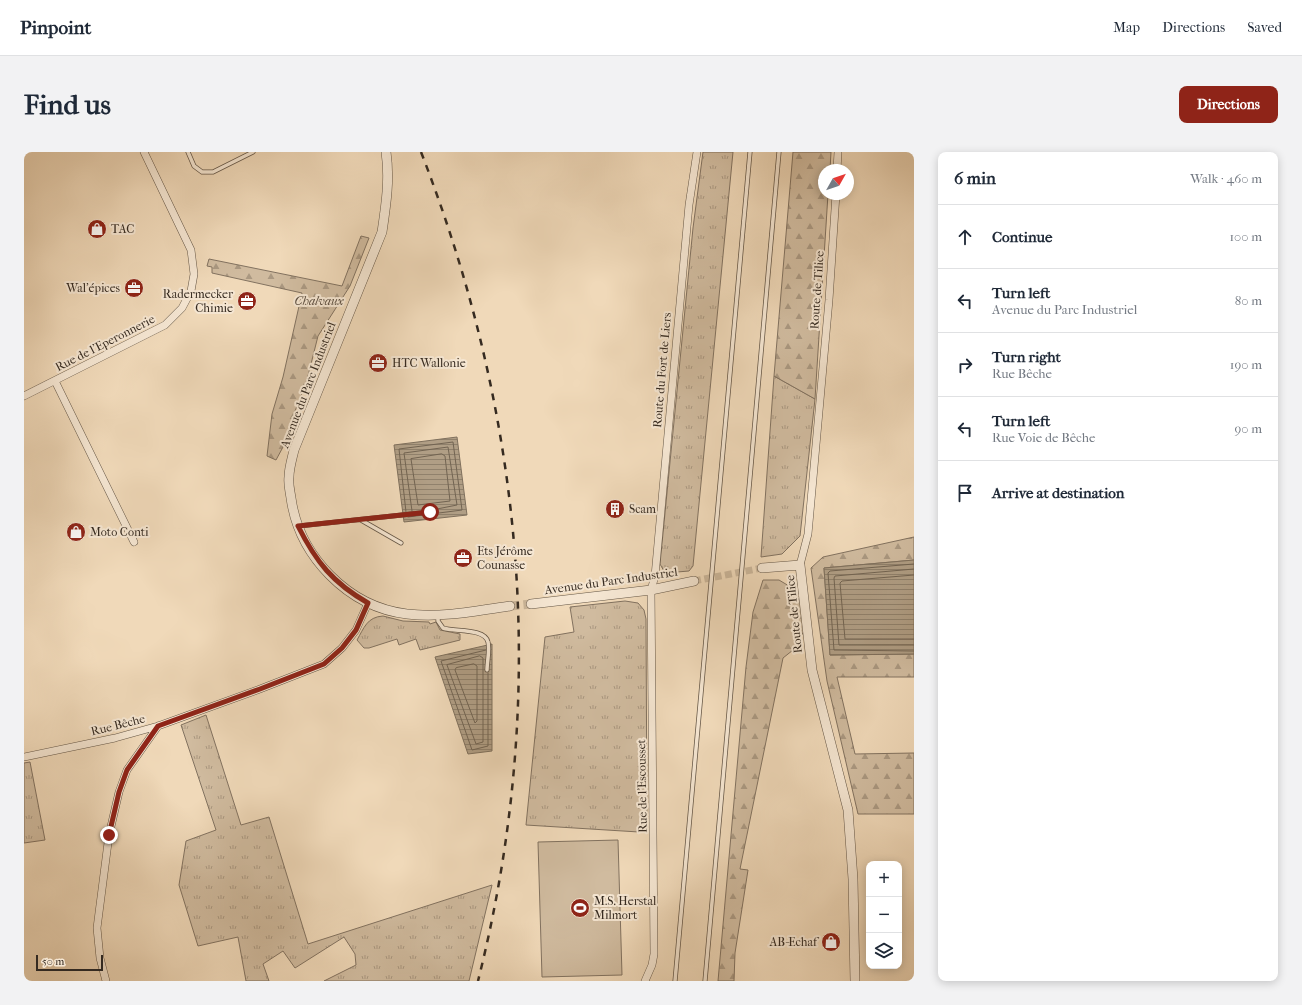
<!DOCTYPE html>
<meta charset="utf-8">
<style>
:root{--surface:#fff;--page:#f2f2f3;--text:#1f2937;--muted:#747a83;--line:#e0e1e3;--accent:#8f2418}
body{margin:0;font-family:"IM FELL French Canon",serif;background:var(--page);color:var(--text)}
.controls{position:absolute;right:12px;bottom:12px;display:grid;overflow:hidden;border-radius:8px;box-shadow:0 2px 10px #0003}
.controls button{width:36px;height:36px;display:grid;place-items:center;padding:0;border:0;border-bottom:1px solid var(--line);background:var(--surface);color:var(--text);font:20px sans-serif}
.compass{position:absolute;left:794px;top:12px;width:36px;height:36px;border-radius:50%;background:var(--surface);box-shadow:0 2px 10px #0003;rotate:50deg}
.scale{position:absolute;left:12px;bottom:10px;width:67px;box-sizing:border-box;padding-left:4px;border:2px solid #352a20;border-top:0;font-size:11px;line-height:14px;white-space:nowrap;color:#352a20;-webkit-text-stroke:3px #f5e6d2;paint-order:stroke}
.stop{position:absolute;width:12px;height:12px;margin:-9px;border:3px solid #8f2418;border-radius:50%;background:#fff}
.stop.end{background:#8f2418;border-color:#fff;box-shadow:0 1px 4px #0008}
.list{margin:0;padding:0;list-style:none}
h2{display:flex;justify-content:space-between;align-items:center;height:52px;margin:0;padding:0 16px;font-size:17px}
h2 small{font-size:13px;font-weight:400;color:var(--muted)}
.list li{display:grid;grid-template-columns:26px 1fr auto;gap:12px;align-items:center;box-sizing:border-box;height:64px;padding:0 16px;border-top:1px solid var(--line)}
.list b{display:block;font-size:15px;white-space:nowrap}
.list p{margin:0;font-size:13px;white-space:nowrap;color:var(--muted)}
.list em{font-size:13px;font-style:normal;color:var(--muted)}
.icon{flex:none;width:22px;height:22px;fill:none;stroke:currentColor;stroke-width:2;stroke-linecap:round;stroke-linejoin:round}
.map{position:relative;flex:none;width:890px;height:829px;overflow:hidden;border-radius:8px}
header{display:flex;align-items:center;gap:24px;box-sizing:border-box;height:56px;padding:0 20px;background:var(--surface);border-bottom:1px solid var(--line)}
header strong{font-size:19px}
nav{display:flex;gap:22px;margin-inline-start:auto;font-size:14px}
.intro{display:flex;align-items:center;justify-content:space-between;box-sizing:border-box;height:96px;padding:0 24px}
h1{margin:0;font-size:28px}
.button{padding:10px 18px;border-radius:8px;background:var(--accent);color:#fff;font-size:14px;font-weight:700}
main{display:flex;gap:24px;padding:0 24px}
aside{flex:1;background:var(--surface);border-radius:8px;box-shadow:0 2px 10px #0003}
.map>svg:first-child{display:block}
.grass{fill:url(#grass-tufts);stroke:#827260}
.forest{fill:url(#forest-firs);stroke:#827260}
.pitch{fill:#d0bb9f;stroke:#827260}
.water{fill:url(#water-rules);stroke:#7f705d}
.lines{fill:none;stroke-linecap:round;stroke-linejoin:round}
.shore{stroke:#726452;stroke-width:1}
.minor-tunnel{stroke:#cbb69a;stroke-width:7;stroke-dasharray:7 3.5;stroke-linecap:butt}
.tertiary-tunnel{stroke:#cbb69a;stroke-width:9;stroke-dasharray:9 4.5;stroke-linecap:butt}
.service-casing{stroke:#645646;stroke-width:5}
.minor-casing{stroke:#645646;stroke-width:8}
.tertiary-casing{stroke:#645646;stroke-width:10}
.service{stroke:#f5e6d2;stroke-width:3.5}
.minor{stroke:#f5e6d2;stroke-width:7}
.tertiary{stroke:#f5e6d2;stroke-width:9}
.rail{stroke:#352a20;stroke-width:2.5;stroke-dasharray:7 7;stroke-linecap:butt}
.route{stroke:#8f2418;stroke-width:5}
.labels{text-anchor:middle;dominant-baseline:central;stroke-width:4;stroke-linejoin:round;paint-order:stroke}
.poi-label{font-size:12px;fill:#352a20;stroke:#f5e6d2;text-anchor:start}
.street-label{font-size:12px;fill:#352a20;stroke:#f5e6d2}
.park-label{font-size:12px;font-style:italic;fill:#5c4e40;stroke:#f5e6d2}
</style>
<header>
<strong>Pinpoint</strong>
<nav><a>Map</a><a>Directions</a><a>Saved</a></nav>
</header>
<div class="intro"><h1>Find us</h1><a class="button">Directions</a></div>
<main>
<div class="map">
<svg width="890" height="829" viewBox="0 0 890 829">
<defs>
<pattern id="grass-tufts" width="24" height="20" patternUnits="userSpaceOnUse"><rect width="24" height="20" fill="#d0bb9f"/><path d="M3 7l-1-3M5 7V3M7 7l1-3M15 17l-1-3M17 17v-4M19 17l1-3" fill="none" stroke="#aa9881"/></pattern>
<pattern id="forest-firs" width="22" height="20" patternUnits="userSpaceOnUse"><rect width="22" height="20" fill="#d0bb9f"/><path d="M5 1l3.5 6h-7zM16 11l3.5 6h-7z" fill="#aa9881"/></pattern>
<pattern id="water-rules" width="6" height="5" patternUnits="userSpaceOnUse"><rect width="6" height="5" fill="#b09e85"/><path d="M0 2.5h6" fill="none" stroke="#90816c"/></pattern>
</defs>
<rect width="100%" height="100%" fill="#f0d9b9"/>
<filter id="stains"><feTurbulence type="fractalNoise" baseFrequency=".005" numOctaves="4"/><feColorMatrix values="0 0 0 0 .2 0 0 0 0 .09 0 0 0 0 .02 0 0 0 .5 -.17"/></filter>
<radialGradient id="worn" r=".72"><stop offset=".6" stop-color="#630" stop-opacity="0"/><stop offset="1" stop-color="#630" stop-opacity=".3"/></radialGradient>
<path class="grass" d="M679,0H709L669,414L665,419L641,421L636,412L669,76Z
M750,224L791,247L776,384L758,402L737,405Z
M601,449L614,451L620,458L622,467L623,674L615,680L502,673L521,485L550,480L546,455Z
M359,464L379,469L405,470L406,472L412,470L416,478L436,482V488L396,498L392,487L375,493L373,487L345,496H340L333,488C340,476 343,465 359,464Z
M182,563L217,673L245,665L284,792L468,733L445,829H300L332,813L331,802L320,785L271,816L259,799L239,812L245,829H222L214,785L174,794L155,733L162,689L192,678L157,573Z
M6,610L21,688L0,691V611Z"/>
<path class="forest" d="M769,0H807L806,18H800V42H804L791,247L750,224Z
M337,84L345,86L326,134L294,184L283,228L268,267L259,295L252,308L243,304L248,262L259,225L278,141L188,121V115L183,114L185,107L318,134Z
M890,385V408L800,416L806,503L890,502V525H813L831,602L890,601V662H834L803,529L787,416L799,405Z
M739,428H755L770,437L778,455L780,479L769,498L759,506L716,717L724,718L711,801L710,829H694L722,515L729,460Z"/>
<path class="pitch" d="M594,688L598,823L518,825L514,690Z"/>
<path class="water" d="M433,285L443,363L380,370L370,293Z
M890,408V502L806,503L800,416Z
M468,492V599L444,602L411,505Z"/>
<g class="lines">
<path class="shore" d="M418,302L421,304L426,349L394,353L387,307Z
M388,359L380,301L424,295L433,353L408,358
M382,360L375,297L429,290L438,358L384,365
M890,412L806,419L804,421L810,498L890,499
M890,417L811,424L810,426L815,493H890
M890,423L818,429L816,431L821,487H890
M462,498L417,509L448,598L464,594V521
M456,504L459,506V590L452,592L423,513Z
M450,512L453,514V569L451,571L431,518L432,516Z"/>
<path class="minor-tunnel" d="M670,429L738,416"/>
<path class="tertiary-tunnel" d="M486,454L507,452"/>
<g class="service-casing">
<path id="service" d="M164,0L170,14L178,20H189L229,0
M337,368L377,391
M275,374L406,360
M414,464V469L419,476C430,480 461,476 464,490C466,498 463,510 463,518
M651,829L726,0
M681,829L755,0"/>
</g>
<g class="minor-casing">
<path id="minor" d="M813,18L814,0
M31,229L110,390
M0,244L141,173L158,156L167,139L170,122L167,98L120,0
M776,413L784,382L805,148L812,42
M0,605L91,586L134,574L236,537L300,512L318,496L332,478L344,451
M82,829L76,806L73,776L85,683L95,640L103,618L134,574
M621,829L628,813L630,802L627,438L631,424L665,53L673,0"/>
</g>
<g class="tertiary-casing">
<path id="tertiary" d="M362,0C366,27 362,53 358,80L270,298C268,307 265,316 265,325C264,332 266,339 267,346C275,404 324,455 383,462C417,466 452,459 486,454
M738,416L776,413L788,518L824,658L829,727L831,829
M507,452L627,438L670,429"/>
</g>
<use href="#service" class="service"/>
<use href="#minor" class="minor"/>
<use href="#tertiary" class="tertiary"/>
<path class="rail" d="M397,0C502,270 525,547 454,829"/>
</g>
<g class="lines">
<path class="route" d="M85,683L95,640L103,618L134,574L236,537L300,512L318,496L332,478L344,451C309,431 292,410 274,374L406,360"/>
</g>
<defs>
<g id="shop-disc" transform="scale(1)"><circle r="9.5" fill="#8f2418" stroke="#f5e6d2"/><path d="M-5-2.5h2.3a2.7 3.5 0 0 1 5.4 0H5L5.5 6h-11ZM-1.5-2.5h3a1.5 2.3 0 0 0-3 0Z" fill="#fff"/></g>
<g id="office-disc" transform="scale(1)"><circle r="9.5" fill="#8f2418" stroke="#f5e6d2"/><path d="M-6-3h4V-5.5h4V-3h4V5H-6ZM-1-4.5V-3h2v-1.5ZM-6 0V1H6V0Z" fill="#fff"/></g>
<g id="building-disc" transform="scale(1)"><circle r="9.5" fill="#8f2418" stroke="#f5e6d2"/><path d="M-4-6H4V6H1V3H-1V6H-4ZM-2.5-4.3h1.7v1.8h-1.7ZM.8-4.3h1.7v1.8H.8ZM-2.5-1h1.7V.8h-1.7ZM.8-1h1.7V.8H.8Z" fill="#fff"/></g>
<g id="stadium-disc" transform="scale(1)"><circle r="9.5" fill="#8f2418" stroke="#f5e6d2"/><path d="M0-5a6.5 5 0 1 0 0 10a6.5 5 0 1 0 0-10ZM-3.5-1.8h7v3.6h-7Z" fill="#fff"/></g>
</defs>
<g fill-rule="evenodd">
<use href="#shop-disc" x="73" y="77"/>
<use href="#office-disc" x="110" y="136"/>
<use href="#office-disc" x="223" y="149"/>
<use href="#office-disc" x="354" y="211"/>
<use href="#building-disc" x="591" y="357"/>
<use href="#shop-disc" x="52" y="380"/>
<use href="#office-disc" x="439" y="406"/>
<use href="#stadium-disc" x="556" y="756"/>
<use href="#shop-disc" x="807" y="790"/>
</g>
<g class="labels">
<g class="poi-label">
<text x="87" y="77">TAC</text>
<text x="96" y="136" text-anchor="end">Wal’épices</text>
<text x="209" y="142" text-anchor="end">Radermecker<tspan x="209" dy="14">Chimie</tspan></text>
<text x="368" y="211">HTC Wallonie</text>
<text x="605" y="357">Scam</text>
<text x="66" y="380">Moto Conti</text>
<text x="453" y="399">Ets Jérôme<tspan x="453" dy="14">Counasse</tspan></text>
<text x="570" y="749">M.S. Herstal<tspan x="570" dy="14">Milmort</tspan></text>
<text x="793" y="790" text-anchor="end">AB-Echaf</text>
</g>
<g class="street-label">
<text transform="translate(793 138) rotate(-86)">Route de Tilice</text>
<text transform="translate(81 191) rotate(-27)">Rue de l'Eperonnerie</text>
<text transform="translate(638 218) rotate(-85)">Route du Fort de Liers</text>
<text transform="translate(284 233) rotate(-69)">Avenue du Parc Industriel</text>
<text transform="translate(587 429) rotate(-8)">Avenue du Parc Industriel</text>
<text transform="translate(770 462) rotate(-96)">Route de Tilice</text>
<text transform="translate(94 573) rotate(-14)">Rue Bêche</text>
<text transform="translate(618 634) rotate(-91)">Rue de l'Escousset</text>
</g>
<g class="park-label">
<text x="295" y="149">Chalvaux</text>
</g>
</g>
<rect width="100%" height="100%" filter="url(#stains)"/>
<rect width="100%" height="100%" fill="url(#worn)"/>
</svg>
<div class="controls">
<button>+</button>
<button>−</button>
<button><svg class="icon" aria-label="layers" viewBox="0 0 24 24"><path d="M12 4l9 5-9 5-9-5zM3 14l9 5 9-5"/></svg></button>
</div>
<svg class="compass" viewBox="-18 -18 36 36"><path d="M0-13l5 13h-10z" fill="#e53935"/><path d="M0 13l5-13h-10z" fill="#747a83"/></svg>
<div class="scale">50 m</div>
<div class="stop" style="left:406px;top:360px"></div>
<div class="stop end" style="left:85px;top:683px"></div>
</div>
<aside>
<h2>6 min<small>Walk · 460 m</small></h2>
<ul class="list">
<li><svg class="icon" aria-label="ahead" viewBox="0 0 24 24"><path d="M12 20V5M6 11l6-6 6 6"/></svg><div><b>Continue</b></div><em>100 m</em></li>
<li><svg class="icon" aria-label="left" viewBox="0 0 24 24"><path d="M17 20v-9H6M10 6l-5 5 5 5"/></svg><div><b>Turn left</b><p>Avenue du Parc Industriel</p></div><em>80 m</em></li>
<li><svg class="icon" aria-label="right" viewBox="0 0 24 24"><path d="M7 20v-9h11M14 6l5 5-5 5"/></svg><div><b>Turn right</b><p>Rue Bêche</p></div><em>190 m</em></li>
<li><svg class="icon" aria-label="left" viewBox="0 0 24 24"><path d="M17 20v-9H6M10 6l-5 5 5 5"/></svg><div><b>Turn left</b><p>Rue Voie de Bêche</p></div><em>90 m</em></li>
<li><svg class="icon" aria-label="arrive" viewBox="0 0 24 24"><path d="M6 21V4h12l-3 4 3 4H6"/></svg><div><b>Arrive at destination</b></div></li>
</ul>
</aside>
</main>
